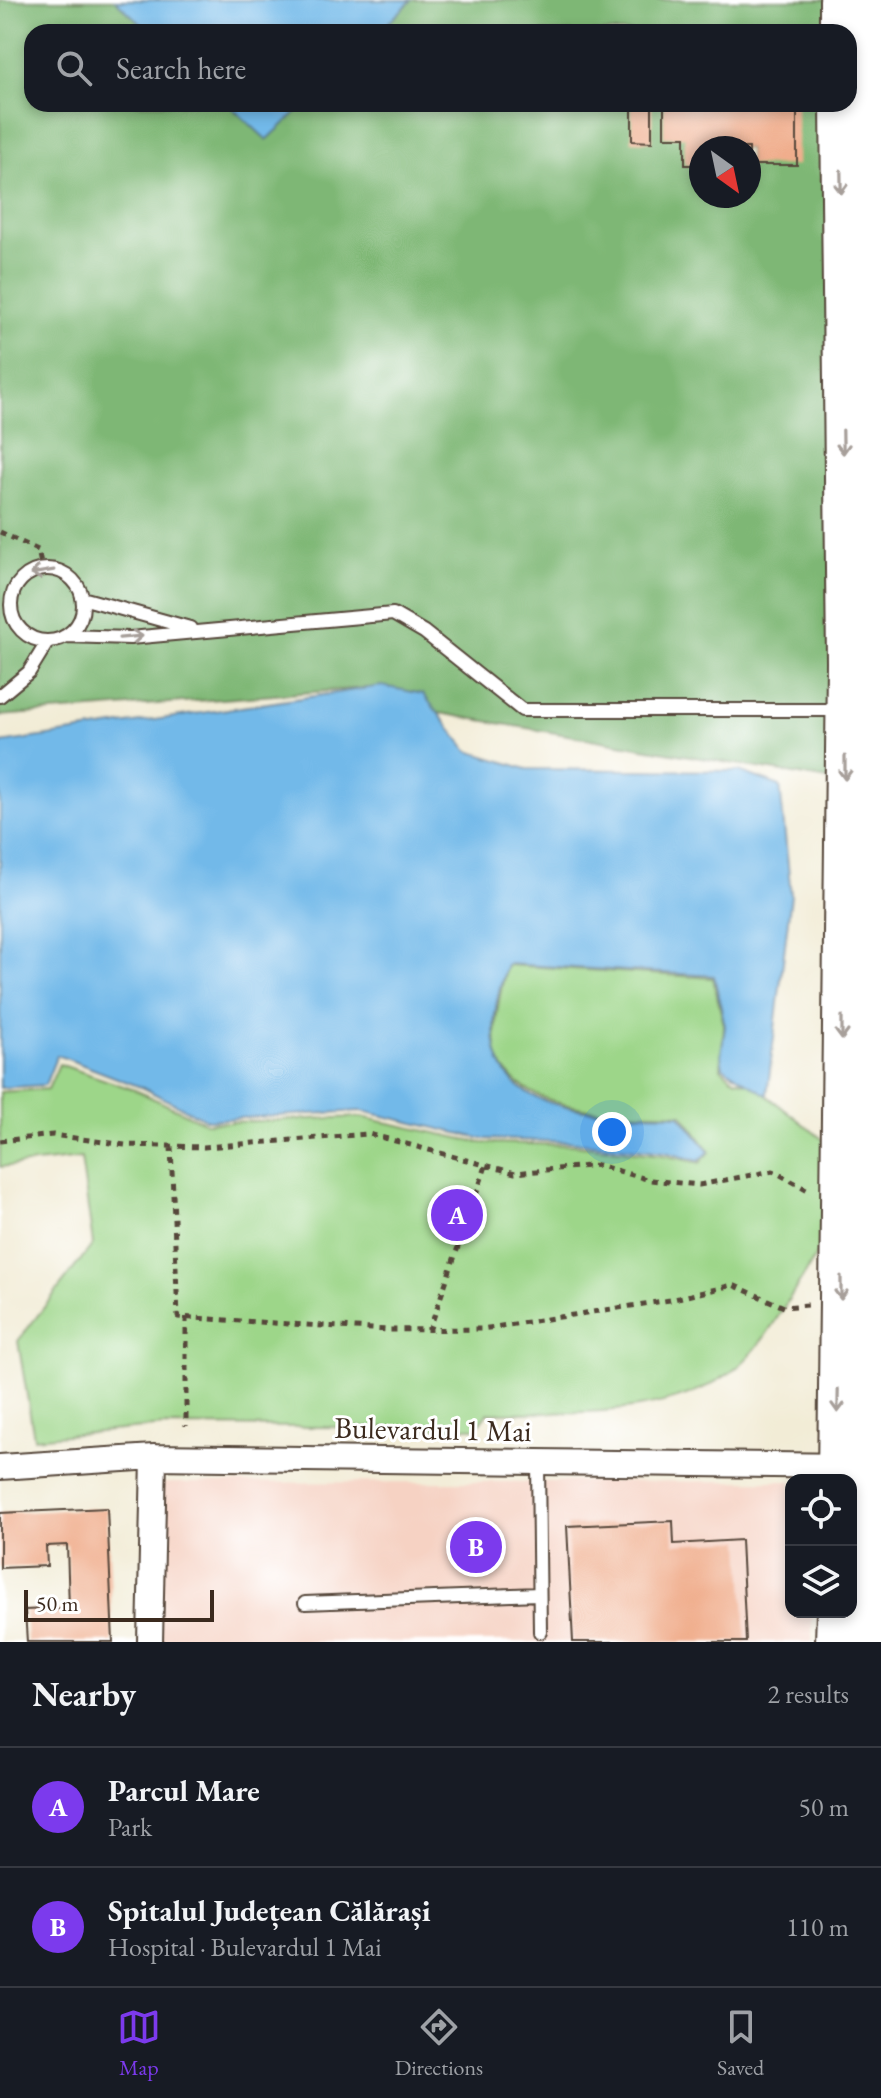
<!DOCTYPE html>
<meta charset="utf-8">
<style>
:root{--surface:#171b24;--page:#242831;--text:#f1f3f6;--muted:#9ea1a6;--line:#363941;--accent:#7c3aed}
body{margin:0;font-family:"EB Garamond",serif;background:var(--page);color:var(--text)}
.controls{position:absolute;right:24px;bottom:24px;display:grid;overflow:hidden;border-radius:16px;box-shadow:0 4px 12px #0003}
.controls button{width:72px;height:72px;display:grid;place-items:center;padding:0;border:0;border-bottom:2px solid var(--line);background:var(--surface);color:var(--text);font:40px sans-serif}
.compass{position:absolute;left:689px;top:136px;width:72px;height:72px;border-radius:50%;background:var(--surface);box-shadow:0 4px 12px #0003;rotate:147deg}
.scale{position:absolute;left:24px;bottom:20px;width:190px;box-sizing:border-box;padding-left:8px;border:4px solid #3b2a1e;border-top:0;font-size:22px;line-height:28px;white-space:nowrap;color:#3b2a1e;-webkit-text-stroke:6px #fff;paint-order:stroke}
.you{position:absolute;left:612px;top:1132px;width:28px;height:28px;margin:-20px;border:6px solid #fff;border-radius:50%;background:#1a73e8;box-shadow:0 0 0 12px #1a73e833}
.badge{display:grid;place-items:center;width:52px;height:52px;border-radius:50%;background:var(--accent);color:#fff;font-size:26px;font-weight:700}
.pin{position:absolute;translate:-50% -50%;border:4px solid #fff;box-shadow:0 2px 8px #0006}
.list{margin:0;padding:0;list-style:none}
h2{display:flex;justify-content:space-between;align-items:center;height:104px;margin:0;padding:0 32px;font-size:34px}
h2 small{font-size:26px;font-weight:400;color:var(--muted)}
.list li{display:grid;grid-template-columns:52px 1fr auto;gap:24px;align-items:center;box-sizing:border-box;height:120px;padding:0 32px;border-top:2px solid var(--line)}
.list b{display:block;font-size:30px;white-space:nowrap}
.list p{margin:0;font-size:26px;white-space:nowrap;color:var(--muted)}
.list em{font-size:26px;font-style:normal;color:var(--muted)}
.icon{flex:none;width:44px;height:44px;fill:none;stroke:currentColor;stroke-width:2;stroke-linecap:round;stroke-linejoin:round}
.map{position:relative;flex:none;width:881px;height:1642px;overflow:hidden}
.search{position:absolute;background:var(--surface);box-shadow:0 4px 12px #0003;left:24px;right:24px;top:24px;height:88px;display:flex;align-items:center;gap:20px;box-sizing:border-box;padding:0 28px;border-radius:24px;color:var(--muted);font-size:30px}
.sheet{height:344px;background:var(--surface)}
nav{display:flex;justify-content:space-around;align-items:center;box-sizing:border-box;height:112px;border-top:2px solid var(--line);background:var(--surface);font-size:22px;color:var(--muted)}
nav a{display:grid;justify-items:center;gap:4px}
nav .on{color:var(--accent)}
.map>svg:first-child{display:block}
.built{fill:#f6d2c3}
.green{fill:#9dd689;stroke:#6c8054;stroke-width:2}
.forest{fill:#7eb775;stroke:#5c704a;stroke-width:2;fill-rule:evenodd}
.water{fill:#72b9e9;stroke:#567284;stroke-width:2}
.building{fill:#f0ad8c}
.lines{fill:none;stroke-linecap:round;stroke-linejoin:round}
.service-casing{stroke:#56473a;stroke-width:16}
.minor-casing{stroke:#56473a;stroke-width:28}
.primary-casing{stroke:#56473a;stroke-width:42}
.path{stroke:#56473a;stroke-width:5;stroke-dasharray:6 6;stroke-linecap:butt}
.service{stroke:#fff;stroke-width:12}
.minor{stroke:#fff;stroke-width:24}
.primary{stroke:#fff;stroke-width:38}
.oneway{stroke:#a79f9a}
.labels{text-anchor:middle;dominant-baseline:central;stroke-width:6;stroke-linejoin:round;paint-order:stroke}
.street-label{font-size:30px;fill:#3b2a1e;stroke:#fff}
</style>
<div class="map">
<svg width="881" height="1642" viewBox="0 0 881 1642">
<rect width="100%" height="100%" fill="#fff"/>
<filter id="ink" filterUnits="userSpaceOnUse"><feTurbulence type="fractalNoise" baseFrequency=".0125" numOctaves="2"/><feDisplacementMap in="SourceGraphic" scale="16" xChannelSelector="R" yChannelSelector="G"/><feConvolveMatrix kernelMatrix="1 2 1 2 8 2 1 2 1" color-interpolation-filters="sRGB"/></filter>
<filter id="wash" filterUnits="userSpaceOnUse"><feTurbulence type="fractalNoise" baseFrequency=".006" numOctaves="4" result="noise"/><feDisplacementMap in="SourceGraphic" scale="32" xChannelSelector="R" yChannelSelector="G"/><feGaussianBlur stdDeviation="1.8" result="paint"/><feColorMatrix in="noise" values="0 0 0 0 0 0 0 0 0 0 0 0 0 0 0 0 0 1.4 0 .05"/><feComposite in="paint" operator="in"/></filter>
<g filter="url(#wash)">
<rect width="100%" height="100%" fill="#f2ecd6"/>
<path class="built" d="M791,1481V1612H812V1642H160L161,1483Z"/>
<path class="green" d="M507,965L713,978L724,1026L721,1068L734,1079L752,1084L825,1141C825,1169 828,1199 825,1227C822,1252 800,1281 787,1302C771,1328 755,1355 730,1373C660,1421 567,1411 487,1413L476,1428L165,1426L34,1438L18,1341L93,1244L81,1158L0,1167V1092L48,1089L59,1064L135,1090L206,1123L361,1117L482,1143L574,1145L663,1155L700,1163L710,1152L682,1114C629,1111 530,1118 500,1062C489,1040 501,988 507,965Z"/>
<path class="forest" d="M0,0H115L150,32H32V104H228L267,140L305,104H849V32H379L412,0H881V789L416,709L366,688L0,716ZM701,148H749V196H701Z"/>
<path class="water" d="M115,0H412L379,32H150Z
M228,104H305L267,140Z
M382,686L423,694L468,751L527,769L739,771L780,786L791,895L767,1095L723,1067L721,1056L725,1026L714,976L507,964C455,1117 570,1112 680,1115L709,1152L699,1161L664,1152L574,1142L483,1139L362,1111L207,1120L143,1088L57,1055L45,1085L0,1088V743Z"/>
<g id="blocks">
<path class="building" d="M632,104H652V142L632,141Z
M664,104H797V165H749V148H701V165H685V137H664Z
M107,1508L113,1642H27L25,1610L69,1608L67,1545L46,1546L47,1566L0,1568V1513Z
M673,1521L674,1544L741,1540L746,1642H573L567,1526Z"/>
</g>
</g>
<g filter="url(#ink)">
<use href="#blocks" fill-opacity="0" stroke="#56473a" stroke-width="2"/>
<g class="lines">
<g class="service-casing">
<path id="service" d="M11 605a36 36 0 1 1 72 0a36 36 0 1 1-72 0Z
M82,598L190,628
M65,636L130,638L393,614L424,632L522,710H842
M0,696L29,672L48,641
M538,1462L540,1632
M305,1603L539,1594"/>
</g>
<g class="minor-casing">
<path id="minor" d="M0,1467L154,1457L849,1466
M150,1642L154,1457"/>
</g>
<g class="primary-casing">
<path id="primary" d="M839,0V32
M837,1480L846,662L840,104
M835,1642L836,1612
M864,1642L866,1466L874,1306L878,661L877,168L873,0"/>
</g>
<path class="path" d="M0,532L38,550L42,569
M0,1141L53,1135L125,1145L204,1147L369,1134L515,1173L598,1165L650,1180L699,1185L773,1171L810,1191
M171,1146L178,1317L387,1330L482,1329L670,1300L733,1285L784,1307L809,1305
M186,1317V1426
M429,1331L486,1166"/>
<use href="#service" class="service"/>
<use href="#minor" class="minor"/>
<use href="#primary" class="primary"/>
</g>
<defs><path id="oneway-shaft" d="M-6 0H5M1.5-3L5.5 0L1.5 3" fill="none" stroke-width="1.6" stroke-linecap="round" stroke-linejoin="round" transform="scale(2)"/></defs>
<g class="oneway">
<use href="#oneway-shaft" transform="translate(841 182) rotate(89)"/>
<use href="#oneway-shaft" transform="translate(843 442) rotate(89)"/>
<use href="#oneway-shaft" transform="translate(42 572) rotate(171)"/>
<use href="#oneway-shaft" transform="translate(131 637) rotate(-5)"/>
<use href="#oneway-shaft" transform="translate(845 768) rotate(90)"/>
<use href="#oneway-shaft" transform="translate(842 1028) rotate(90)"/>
<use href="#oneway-shaft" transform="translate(841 1288) rotate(90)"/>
<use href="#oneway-shaft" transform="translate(838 1401) rotate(91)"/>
</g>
</g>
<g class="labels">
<g class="street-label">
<text transform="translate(433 1429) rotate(1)">Bulevardul 1 Mai</text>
</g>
</g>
</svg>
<div class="controls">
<button><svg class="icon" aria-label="locate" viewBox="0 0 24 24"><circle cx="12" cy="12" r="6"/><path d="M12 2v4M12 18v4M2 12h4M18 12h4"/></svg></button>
<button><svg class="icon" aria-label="layers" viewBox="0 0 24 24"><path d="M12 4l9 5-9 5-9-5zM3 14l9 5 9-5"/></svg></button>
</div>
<svg class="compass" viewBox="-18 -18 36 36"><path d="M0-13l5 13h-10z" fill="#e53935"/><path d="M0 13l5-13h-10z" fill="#9ea1a6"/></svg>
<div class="scale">50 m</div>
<div class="you"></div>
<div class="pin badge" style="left:457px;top:1215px">A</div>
<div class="pin badge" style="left:476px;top:1547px">B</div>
<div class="search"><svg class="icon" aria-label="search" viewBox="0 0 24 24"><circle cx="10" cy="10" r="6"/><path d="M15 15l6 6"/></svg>Search here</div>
</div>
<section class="sheet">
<h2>Nearby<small>2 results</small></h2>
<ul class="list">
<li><span class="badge">A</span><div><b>Parcul Mare</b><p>Park</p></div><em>50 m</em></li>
<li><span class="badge">B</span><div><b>Spitalul Județean Călărași</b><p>Hospital · Bulevardul 1 Mai</p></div><em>110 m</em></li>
</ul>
</section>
<nav>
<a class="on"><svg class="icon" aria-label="map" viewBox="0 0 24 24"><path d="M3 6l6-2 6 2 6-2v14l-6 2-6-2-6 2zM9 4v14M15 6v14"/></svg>Map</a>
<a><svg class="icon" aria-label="directions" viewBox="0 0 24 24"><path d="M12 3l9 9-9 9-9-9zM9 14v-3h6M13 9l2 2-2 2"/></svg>Directions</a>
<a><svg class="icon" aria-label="saved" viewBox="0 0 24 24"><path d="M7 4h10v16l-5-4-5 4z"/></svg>Saved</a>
</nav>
